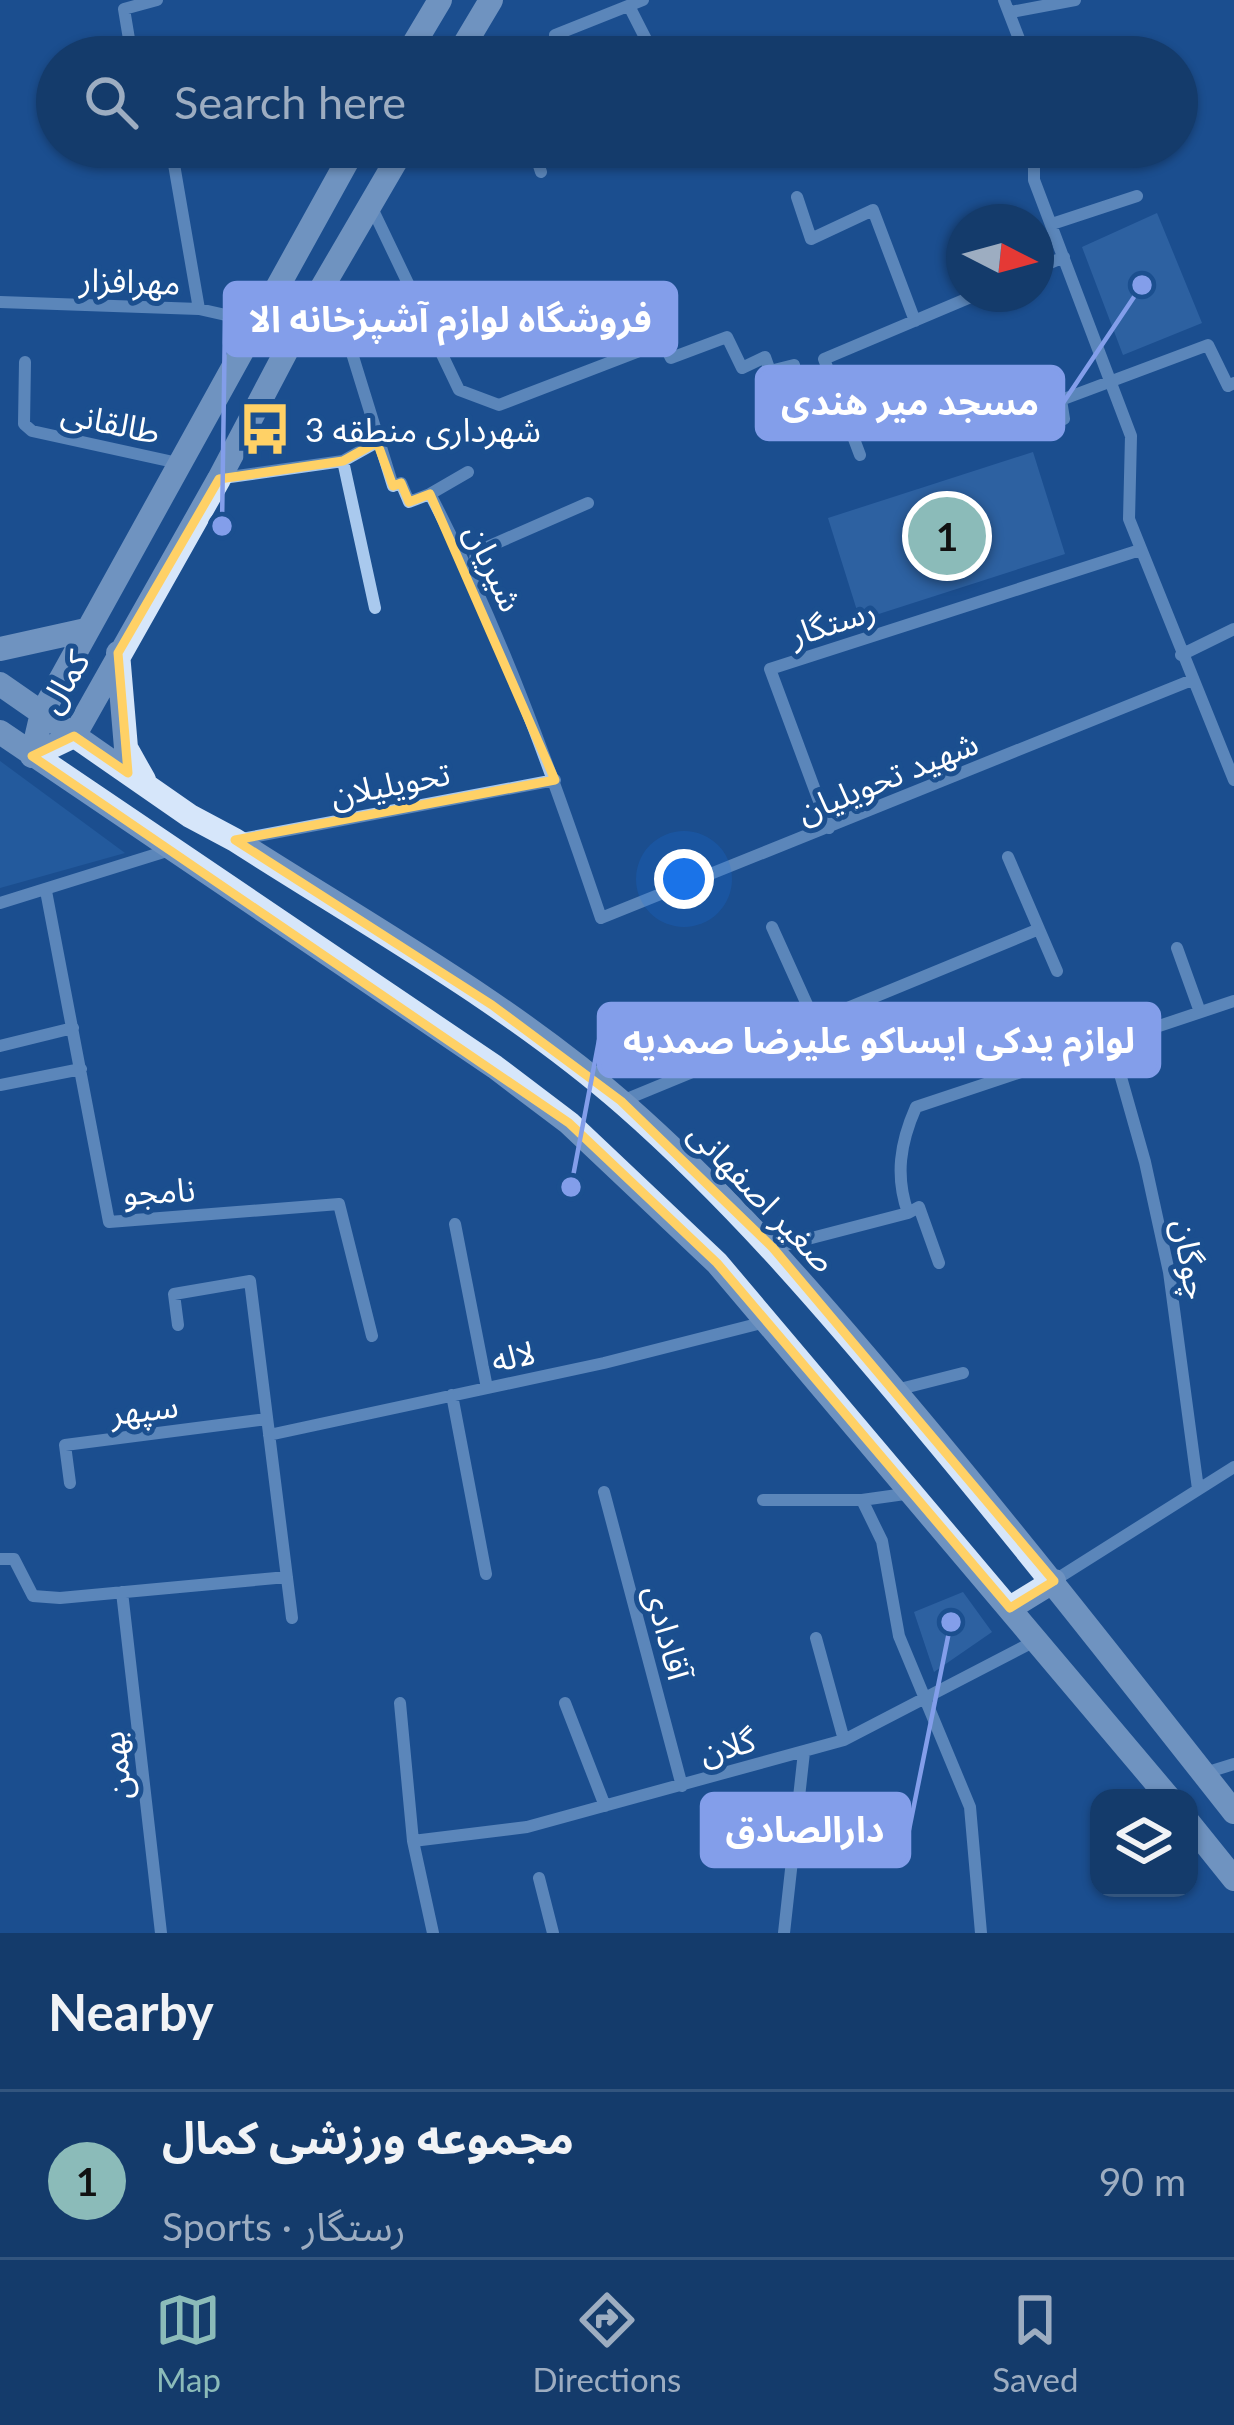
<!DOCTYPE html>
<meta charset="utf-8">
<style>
:root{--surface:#143b6b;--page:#1d4271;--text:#f1f3f6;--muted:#9dadc1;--line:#33557e;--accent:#8bbbb9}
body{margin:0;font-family:Lato,"Noto Sans Arabic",sans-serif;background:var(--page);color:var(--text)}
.controls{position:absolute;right:36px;bottom:36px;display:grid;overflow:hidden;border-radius:24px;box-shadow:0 3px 9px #0004}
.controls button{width:108px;height:108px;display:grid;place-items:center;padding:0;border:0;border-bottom:3px solid var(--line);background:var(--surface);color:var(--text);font:60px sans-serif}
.compass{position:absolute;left:946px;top:204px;width:108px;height:108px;border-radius:50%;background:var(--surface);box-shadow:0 3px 9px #0004;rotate:96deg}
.you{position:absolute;left:684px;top:879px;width:42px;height:42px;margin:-30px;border:9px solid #fff;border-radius:50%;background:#1a73e8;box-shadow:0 0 0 18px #1a73e833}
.badge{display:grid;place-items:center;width:78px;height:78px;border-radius:50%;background:var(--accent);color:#111;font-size:39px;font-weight:700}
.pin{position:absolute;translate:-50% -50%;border:6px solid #fff;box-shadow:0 3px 12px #0006}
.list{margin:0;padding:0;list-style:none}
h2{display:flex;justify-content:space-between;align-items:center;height:156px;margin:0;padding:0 48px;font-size:51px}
h2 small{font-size:39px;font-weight:400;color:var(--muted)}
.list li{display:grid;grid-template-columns:78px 1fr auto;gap:36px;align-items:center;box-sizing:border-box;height:168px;padding:0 48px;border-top:3px solid var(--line)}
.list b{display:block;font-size:45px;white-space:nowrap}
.list p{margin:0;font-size:39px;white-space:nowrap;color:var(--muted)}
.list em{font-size:39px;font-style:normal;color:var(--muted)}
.icon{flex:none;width:66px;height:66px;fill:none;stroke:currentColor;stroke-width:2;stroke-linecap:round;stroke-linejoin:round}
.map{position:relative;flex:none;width:1234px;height:1933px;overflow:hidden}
.search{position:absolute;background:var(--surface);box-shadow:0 3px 9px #0004;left:36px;right:36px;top:36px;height:132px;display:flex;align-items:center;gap:30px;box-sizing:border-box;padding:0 42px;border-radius:66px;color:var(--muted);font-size:45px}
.sheet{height:324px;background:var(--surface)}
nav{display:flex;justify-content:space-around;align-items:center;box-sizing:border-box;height:168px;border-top:3px solid var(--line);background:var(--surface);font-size:33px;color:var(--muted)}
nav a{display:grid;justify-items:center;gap:6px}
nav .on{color:var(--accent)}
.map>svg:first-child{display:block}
.green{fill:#2e69ad}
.building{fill:#4478b7}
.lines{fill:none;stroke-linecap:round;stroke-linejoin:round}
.minor{stroke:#a9c9ee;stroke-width:12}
.secondary{stroke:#d6e6fa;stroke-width:24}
.marked{fill:none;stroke:#ffd166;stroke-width:9;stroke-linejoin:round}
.labels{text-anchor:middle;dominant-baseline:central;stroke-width:10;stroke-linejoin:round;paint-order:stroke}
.street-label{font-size:33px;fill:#fff;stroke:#1b4f8f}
.poi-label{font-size:33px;fill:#fff;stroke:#1b4f8f;text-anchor:start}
.leader{fill:none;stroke:#839eea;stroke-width:4.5}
.callout-dot{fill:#839eea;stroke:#1b4f8f;stroke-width:4.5}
.callout{fill:#839eea;stroke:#839eea;stroke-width:4.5}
.callout-label{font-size:36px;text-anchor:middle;font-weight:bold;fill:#fff}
</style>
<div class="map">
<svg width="1234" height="1933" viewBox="0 0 1234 1933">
<rect width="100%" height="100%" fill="#1b4f8f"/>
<path class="green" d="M0,761L125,853L0,888Z"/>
<path class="building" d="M1157,213L1202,323L1123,355L1082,247Z
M1033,452L1065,554L860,620L828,518Z
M963,1592L992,1632L934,1672L914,1612Z"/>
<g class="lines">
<path class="minor" d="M1004,0L1026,57
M629,6L655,57
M1011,12L1075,0
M132,57L124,9L157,0
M561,57L555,35L643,0
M171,147L199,309
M533,147L541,172
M1034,147V180L1131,436L1129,519L1234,780
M797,197L811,239L873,210L915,321
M371,206L459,390L499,405L663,342L671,358L727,337L742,368L765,357L770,371L794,365
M1052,224L1137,196
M1036,269L1064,257
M330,282L393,486L401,483L409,502L430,494C501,630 552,773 601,918L1192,680
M0,302L199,309L257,322
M25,362L24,424L32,431L178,463
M1064,419L1061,400L1208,345L1228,386L1234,383
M860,455L824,359L978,294
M343,461L375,608
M223,478L343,461L377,442
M430,494L468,472
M473,575L476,552L588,503
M1181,655L1234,629
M829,828L770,669L1140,550
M236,840L555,780
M1008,857L1057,971
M46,891L109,1222L339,1204L372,1336
M0,903L170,850
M772,927L814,1020
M1177,948L1200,1012
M1111,1042L1145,1162L1169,1272L1198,1489
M0,1046L73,1028
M0,1085L81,1069
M622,1101L1039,929
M908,1213L919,1207L939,1263
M455,1224L487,1388
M773,1248L908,1213C895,1176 900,1143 916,1107L1234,1001
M178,1325L174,1294L250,1281L292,1618
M896,1390L963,1373
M452,1395L486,1574
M269,1435L604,1363L765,1322
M70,1483L65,1445L267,1419
M604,1492L682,1786
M763,1500H862L912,1493
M862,1500L882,1541L899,1636L970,1807L981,1933
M0,1559H14L33,1596L60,1598L287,1577
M1055,1580L1234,1467
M122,1592L161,1933
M816,1638L844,1740
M400,1703L413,1841L433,1933
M565,1703L605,1806
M1205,1773L1234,1764
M413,1841L527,1827L844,1740L1035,1641
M539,1878L553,1933
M784,1933L804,1752"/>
<path class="secondary" d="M406,57L440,0
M457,57L491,0
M0,649L86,630
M118,653L126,748L144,780
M0,684L190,816L235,840C366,924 507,1002 625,1105C732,1199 824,1306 916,1416C1025,1546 1129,1679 1234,1812
M0,732L495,1067L569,1123L717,1263L1169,1798
M32,756L74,736L219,479L299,327L404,147
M32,756L42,713L355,147
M1010,1608L1054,1581
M1189,1823L1234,1879"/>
</g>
<path d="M0 0H1234V1933H0ZM377,442L393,486L401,483L409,502L430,494L555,780L235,840L492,1005L621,1101L773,1248L1054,1581L1010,1608L717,1263L569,1123L32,756L74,736L128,773L118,653L219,479L343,461Z" fill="#1b4f8f" fill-opacity=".55" fill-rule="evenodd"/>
<path class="marked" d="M377,442L393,486L401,483L409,502L430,494L555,780L235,840L492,1005L621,1101L773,1248L1054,1581L1010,1608L717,1263L569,1123L32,756L74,736L128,773L118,653L219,479L343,461Z"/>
<defs>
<g id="bus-bare" transform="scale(4.14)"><path d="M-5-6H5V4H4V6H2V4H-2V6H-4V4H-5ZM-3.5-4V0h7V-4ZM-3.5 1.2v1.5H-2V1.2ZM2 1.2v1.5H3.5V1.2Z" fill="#ffd166" stroke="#1b4f8f" stroke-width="2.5" paint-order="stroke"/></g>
</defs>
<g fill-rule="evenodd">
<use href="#bus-bare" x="265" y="429"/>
</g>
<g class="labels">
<g class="street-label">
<text transform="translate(130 280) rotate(2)">مهرافزار</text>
<text transform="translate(111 421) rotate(12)">طالقانی</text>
<text transform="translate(495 567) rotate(65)">شیریان</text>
<text transform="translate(832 621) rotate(-18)">رستگار</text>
<text transform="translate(63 681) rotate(-59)">کمال</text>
<text transform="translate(887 776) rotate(-22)">شهید تحویلیان</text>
<text transform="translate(390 783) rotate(-11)">تحویلیلان</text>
<text transform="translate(159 1190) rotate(-3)">نامجو</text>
<text transform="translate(763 1196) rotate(46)">صغیر اصفهانی</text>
<text transform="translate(1192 1259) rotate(80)">چوگان</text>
<text transform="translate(513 1355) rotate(-12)">لاله</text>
<text transform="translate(144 1408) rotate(-7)">سپهر</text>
<text transform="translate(669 1632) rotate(75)">آقادادی</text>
<text transform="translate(727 1745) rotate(-15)">گلان</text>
<text transform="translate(115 1766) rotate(-97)">بهمن</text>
</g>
<g class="poi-label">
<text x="305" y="429">شهرداری منطقه 3</text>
</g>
</g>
<path class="leader" d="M222 526L225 319M1142 285L1063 403M571 1187L599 1040M951 1622L909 1830"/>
<g class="callout-dot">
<circle cx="222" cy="526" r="12"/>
<circle cx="1142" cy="285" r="12"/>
<circle cx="571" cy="1187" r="12"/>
<circle cx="951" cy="1622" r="12"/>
</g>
<g class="callout">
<rect x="225" y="283" width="451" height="72" rx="12"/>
<rect x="757" y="367" width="306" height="72" rx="12"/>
<rect x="599" y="1004" width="560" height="72" rx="12"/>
<rect x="702" y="1794" width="207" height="72" rx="12"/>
</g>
<g class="callout-label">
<text x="450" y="332">فروشگاه لوازم آشپزخانه الا</text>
<text x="910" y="415">مسجد میر هندی</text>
<text x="879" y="1053">لوازم یدکی ایساکو علیرضا صمدیه</text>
<text x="805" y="1842">دارالصادق</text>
</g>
</svg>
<div class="controls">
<button><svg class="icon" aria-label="layers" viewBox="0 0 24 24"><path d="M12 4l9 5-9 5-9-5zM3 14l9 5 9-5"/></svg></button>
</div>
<svg class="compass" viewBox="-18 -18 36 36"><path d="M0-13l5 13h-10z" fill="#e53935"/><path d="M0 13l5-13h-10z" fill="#9dadc1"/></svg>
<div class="you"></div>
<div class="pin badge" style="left:947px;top:536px">1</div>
<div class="search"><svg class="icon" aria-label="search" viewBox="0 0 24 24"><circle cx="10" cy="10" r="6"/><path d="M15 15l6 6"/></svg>Search here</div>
</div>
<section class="sheet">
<h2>Nearby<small></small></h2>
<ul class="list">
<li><span class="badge">1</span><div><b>مجموعه ورزشی کمال</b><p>Sports · رستگار</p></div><em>90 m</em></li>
</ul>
</section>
<nav>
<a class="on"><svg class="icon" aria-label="map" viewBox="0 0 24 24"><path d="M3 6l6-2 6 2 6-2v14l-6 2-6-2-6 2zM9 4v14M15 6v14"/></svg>Map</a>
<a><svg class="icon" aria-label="directions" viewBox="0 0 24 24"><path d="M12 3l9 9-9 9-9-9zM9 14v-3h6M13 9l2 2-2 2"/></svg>Directions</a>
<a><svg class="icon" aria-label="saved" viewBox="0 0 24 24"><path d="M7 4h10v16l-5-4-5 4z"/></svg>Saved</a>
</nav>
